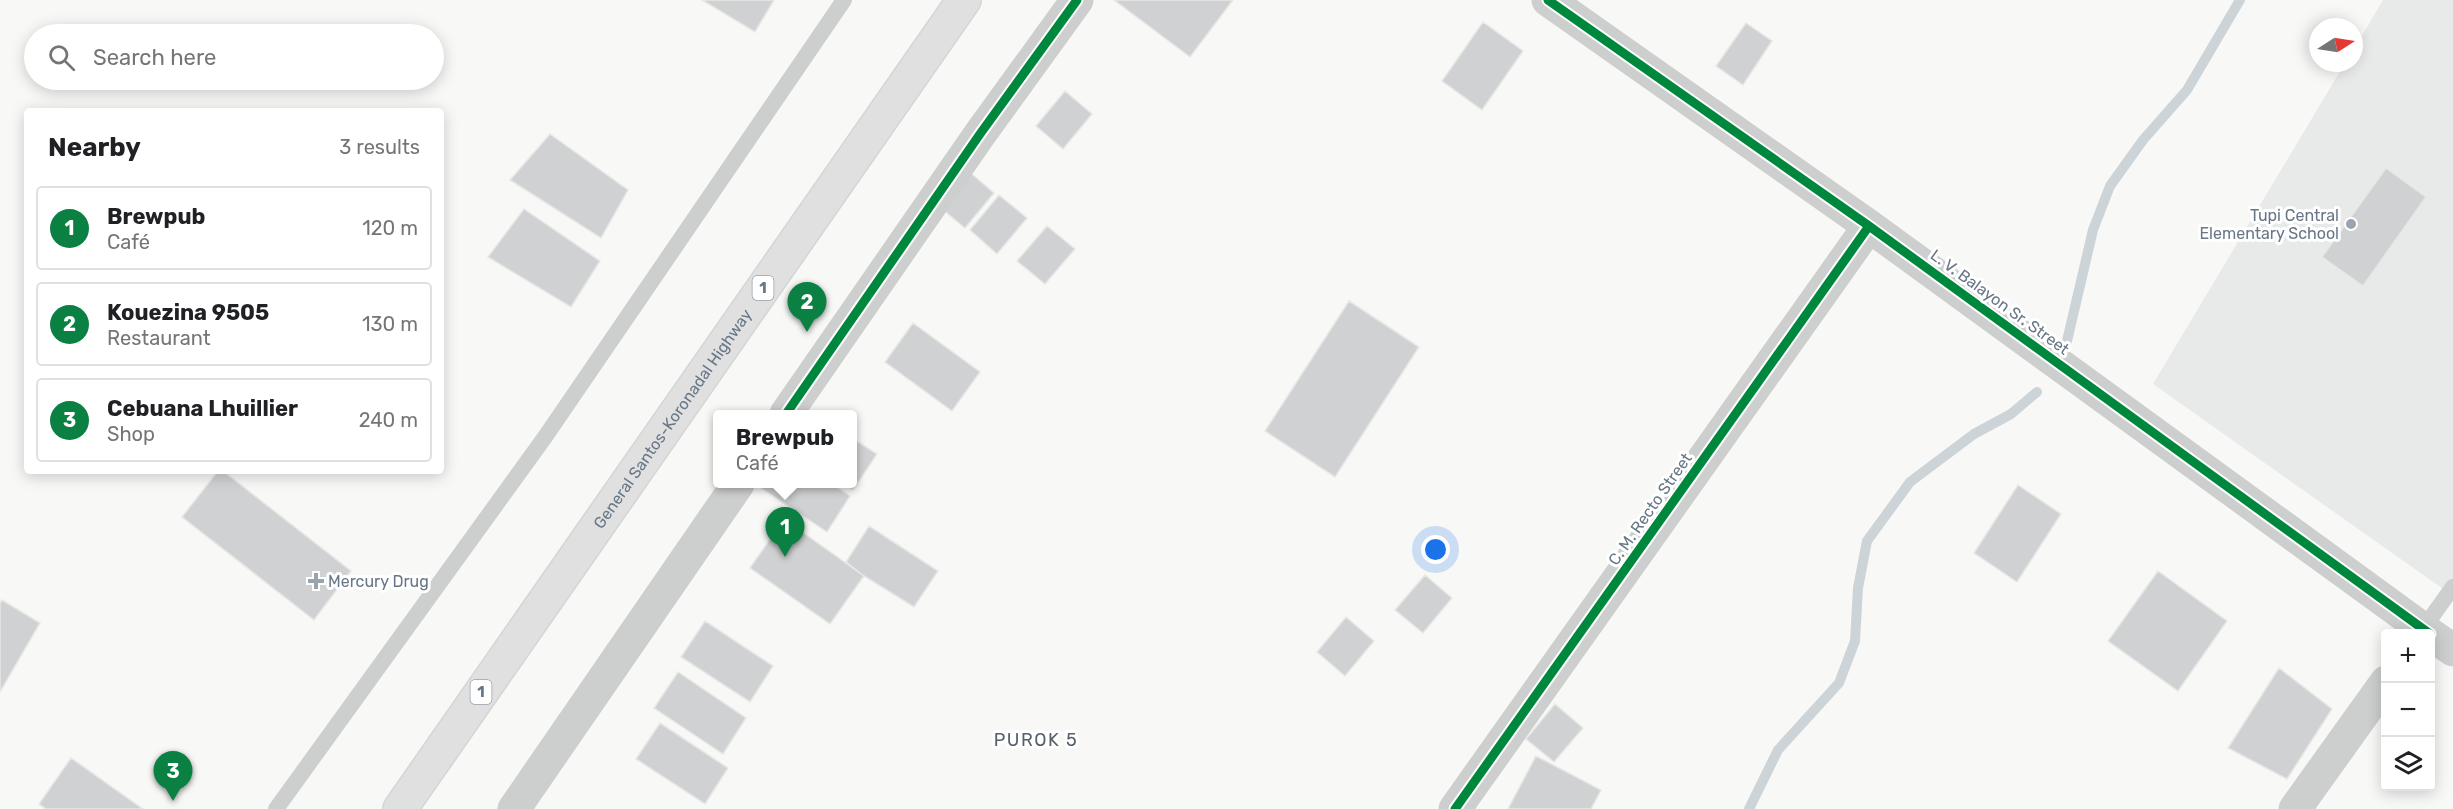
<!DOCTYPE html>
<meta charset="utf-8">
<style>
:root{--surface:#fff;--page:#f2f2f2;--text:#202124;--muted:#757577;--line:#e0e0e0;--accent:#0b8043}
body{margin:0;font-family:Rubik,sans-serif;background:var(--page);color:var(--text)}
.controls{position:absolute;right:18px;bottom:18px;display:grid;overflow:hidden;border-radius:6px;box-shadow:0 3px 15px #0003}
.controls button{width:54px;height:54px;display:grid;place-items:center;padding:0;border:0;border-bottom:2px solid var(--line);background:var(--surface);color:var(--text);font:30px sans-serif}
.compass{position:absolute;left:2309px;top:18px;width:54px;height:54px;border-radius:50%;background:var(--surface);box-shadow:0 3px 15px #0003;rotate:78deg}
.you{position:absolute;left:1436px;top:550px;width:21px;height:21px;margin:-15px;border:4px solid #fff;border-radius:50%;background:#1a73e8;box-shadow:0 0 0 9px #1a73e833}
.badge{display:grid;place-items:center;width:39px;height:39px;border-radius:50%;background:var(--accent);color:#fff;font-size:20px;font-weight:700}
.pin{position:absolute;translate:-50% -50px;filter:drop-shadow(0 2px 3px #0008)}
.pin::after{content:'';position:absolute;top:32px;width:21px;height:18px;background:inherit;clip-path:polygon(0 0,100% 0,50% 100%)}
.popup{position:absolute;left:713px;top:410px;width:144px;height:78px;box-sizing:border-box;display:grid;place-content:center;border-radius:6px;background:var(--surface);filter:drop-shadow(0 2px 4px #0005);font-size:20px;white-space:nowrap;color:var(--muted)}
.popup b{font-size:22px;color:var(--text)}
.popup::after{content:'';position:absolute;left:50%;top:100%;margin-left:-12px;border:12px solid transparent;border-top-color:var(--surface)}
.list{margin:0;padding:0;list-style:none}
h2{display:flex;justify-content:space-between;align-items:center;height:78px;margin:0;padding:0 24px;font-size:26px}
h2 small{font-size:20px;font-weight:400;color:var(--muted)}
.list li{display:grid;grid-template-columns:39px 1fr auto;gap:18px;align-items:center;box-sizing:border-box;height:84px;margin:0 12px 12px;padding:0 12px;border:2px solid var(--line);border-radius:6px}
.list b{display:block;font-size:22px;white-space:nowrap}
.list p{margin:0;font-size:20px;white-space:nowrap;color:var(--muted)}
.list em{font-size:20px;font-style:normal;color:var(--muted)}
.icon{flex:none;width:33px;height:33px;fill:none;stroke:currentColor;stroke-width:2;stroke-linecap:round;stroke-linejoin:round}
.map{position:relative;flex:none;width:2453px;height:809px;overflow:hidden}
.search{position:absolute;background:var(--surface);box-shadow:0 3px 15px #0003;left:24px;top:24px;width:420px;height:66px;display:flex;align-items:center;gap:15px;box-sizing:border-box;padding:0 21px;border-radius:33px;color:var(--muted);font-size:22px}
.panel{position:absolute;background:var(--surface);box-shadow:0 3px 15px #0003;left:24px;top:108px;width:420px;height:366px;border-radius:6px}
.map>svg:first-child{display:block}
.built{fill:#e8e9e9}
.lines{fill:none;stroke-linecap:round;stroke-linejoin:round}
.stream{stroke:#cdd4d8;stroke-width:10}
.building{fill:#d0d1d2;stroke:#e7e7e6;stroke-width:1.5}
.trunk-casing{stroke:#d4d5d5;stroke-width:36}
.service{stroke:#cdcece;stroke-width:16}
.minor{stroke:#cdcece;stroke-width:33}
.trunk{stroke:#e0e0e1;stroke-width:33}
.cycleway-casing{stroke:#fff;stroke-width:13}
.cycleway{stroke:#00873e;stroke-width:9}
.poi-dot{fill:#9aa4ae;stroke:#fff;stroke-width:2}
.labels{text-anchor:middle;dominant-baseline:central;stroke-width:6;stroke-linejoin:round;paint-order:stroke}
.shield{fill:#fff;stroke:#95a0ab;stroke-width:1.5}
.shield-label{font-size:15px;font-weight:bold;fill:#687787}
.poi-label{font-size:16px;fill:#687787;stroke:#fff;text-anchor:end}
.street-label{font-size:16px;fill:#687787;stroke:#fff}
.neighbourhood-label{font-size:18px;letter-spacing:1.5px;fill:#56616c;stroke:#fff}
</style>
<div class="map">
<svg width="2453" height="809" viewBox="0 0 2453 809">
<rect width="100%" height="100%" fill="#f8f8f7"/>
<path class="built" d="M2383,0H2453V596L2153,384L2345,63H2354V49Z"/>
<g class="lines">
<path class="stream" d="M2067,341L2093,230L2110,186L2143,140L2187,90L2240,0
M1749,809L1778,750L1839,683L1855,641L1858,588L1867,541L1910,482L1974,434L2011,414L2037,392"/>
</g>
<path class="building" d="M702,0H774L755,32Z
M1114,0H1233L1190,57Z
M1483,22L1523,51L1482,110L1442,81Z
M1746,23L1772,41L1743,85L1716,66Z
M1065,91L1092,114L1063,149L1036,126Z
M550,134L628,190L601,238L510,180Z
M2386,168L2426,197L2363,286L2322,257Z
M966,169L994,193L965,228L937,205Z
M999,195L1027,218L997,254L970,230Z
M524,209L600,261L571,307L488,257Z
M1047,226L1075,249L1045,284L1017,261Z
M1349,301L1419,347L1335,477L1265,431Z
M913,323L980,372L952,411L885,362Z
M852,438L877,454L853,490L843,484H852Z
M218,471H223L351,571L314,620L182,517Z
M760,484H832L850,496L827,532L758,486Z
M2018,485L2061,514L2017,582L1974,553Z
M784,519L864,576L830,624L750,568Z
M869,526L938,571L914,607L864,576L846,562Z
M2158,571L2227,621L2178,691L2108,641Z
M1425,575L1452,598L1423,633L1395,610Z
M2,600L40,623L0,692V603Z
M1346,617L1374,641L1345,676L1317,652Z
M705,621L773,666L750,702L681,657Z
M2279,668L2332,709L2287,779L2228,748Z
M678,672L746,718L723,754L654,708Z
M1555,704L1583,728L1554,762L1526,739Z
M660,723L728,768L705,804L636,759Z
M1536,756L1601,790L1591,809H1508Z
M71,758L143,809H46L39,804Z"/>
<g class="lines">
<g class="trunk-casing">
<g id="trunk">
<path id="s1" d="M400,809L964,0"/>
</g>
</g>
<path class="service" d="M2423,629L2453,587
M276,809L545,437L844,0"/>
<path class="minor" d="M1548,0L1869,226L2430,634
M786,414L980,134L1077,0
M2430,634L2453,650
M514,809L738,484
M1455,809L1869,226
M2295,809L2386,682"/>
<use href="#trunk" class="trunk"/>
<g class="cycleway-casing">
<path id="cycleway" d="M1548,0L1869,226L2430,634
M786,414L980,134L1077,0
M1455,809L1869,226"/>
</g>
<use href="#cycleway" class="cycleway"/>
</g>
<g class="poi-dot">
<circle cx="2351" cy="224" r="6"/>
<path d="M313 572h6v6h6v6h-6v6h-6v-6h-6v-6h6z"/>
</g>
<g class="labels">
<g class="shield">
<rect x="752.5" y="276" width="21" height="24" rx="4.5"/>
<rect x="470.5" y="680" width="21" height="24" rx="4.5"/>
</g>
<g class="shield-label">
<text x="763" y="288">1</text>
<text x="481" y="692">1</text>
</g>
<g class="poi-label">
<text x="2339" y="215">Tupi Central<tspan x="2339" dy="18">Elementary School</tspan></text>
<text x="328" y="581" text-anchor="start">Mercury Drug</text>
</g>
<g class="street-label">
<text transform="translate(2000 302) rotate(36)">L. V. Balayon Sr. Street</text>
<text stroke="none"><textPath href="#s1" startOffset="476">General Santos-Koronadal Highway</textPath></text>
<text transform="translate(1650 509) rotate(-55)">C. M. Recto Street</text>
</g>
<g class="neighbourhood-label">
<text x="1036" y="740">PUROK 5</text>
</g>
</g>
</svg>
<div class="controls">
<button>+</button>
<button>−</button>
<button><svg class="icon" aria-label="layers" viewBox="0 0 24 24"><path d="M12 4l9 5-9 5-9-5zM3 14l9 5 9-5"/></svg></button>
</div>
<svg class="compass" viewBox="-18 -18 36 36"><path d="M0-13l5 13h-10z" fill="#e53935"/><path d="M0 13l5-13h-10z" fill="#757577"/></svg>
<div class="you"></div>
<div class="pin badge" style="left:785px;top:557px">1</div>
<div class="popup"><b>Brewpub</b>Café</div>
<div class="pin badge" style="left:807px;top:332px">2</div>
<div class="pin badge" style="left:173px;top:801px">3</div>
<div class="search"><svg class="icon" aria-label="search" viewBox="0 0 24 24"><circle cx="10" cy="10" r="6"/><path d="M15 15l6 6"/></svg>Search here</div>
<section class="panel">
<h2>Nearby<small>3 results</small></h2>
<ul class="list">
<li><span class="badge">1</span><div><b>Brewpub</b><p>Café</p></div><em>120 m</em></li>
<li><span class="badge">2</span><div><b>Kouezina 9505</b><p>Restaurant</p></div><em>130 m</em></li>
<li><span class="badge">3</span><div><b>Cebuana Lhuillier</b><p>Shop</p></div><em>240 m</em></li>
</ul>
</section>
</div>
